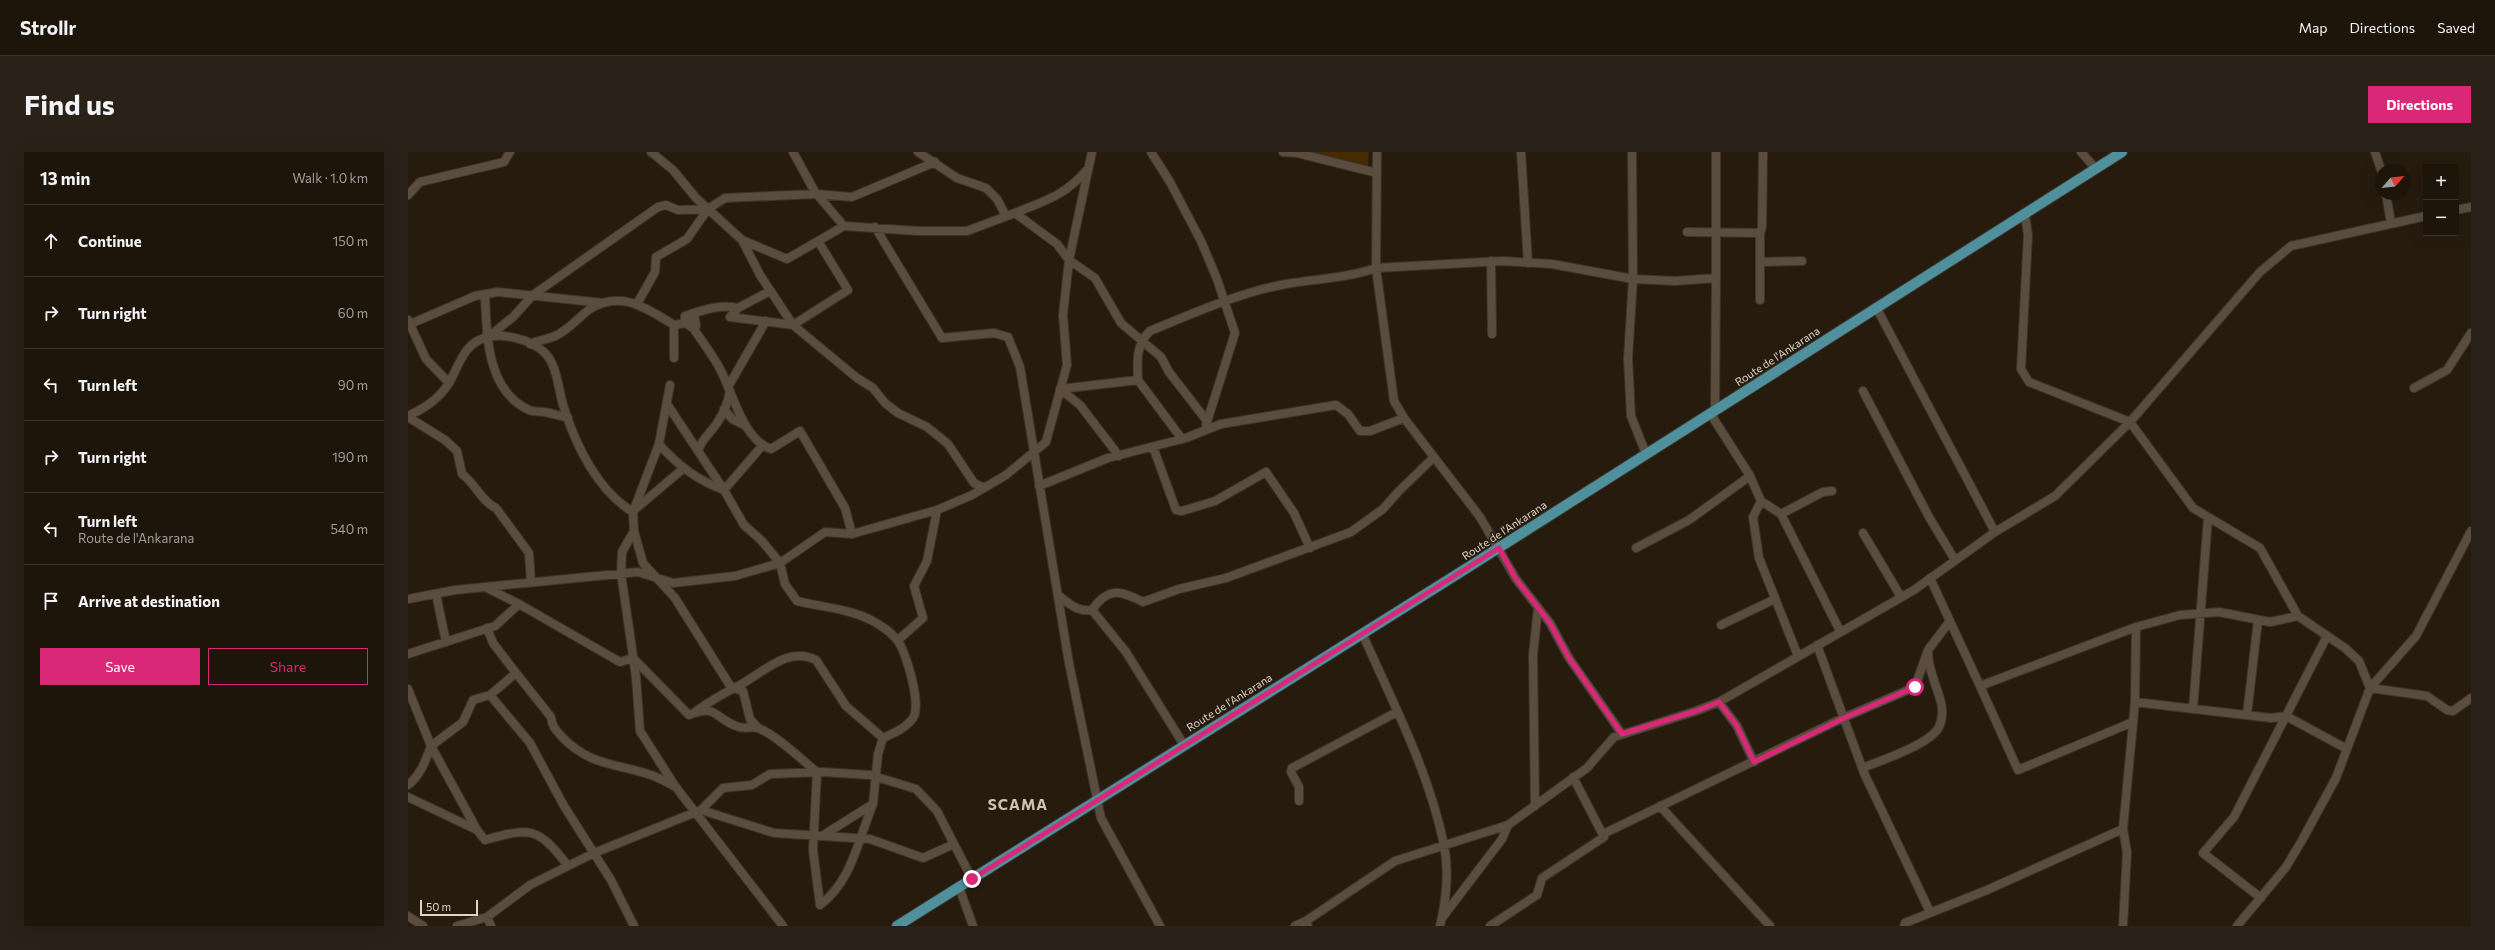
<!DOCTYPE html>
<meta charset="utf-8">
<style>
:root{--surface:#1d140a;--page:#2a2118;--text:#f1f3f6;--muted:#a09e9c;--line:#3b332b;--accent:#db2777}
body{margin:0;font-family:Commissioner,sans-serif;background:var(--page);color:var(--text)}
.controls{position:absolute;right:12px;top:12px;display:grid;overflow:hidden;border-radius:0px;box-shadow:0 4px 16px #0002}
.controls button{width:36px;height:36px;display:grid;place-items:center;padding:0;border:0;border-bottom:1px solid var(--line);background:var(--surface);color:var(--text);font:20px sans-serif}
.compass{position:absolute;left:1967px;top:12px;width:36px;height:36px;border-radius:50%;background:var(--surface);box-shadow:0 4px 16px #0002;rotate:62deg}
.scale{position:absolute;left:12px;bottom:10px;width:58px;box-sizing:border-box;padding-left:4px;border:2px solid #dcd5cc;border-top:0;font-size:11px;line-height:14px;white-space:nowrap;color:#dcd5cc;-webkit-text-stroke:3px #271b0e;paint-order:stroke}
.stop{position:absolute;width:12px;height:12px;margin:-9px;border:3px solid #db2777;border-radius:50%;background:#fff}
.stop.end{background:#db2777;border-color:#fff;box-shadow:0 1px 4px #0008}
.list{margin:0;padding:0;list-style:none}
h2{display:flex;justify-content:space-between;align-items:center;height:52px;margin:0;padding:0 16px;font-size:17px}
h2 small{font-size:13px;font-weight:400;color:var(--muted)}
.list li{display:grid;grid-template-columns:26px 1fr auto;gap:12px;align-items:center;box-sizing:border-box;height:72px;padding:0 16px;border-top:1px solid var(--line)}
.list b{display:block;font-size:15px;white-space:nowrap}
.list p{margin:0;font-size:13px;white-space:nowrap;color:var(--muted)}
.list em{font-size:13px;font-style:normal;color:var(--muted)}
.actions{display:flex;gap:8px;padding:12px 16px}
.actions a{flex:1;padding:9px 0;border:1px solid var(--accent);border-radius:0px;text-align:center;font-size:14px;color:var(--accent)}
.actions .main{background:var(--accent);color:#fff}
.icon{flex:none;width:22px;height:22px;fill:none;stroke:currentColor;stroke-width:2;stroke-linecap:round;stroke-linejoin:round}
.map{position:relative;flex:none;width:2063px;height:774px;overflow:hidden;border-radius:0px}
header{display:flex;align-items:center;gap:24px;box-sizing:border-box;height:56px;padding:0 20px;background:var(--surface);border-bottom:1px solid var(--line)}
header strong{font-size:19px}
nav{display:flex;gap:22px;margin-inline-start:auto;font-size:14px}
.intro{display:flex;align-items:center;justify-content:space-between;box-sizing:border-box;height:96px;padding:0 24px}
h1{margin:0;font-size:28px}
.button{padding:10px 18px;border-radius:0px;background:var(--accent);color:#fff;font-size:14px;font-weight:700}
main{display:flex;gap:24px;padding:0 24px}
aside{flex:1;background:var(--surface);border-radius:0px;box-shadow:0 4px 16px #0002}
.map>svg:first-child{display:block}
.green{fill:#462a00}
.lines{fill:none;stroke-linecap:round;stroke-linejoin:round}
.street-casing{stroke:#3c342d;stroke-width:10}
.primary-casing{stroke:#3c342d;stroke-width:12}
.street{stroke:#5a4d3e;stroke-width:8}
.primary{stroke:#4f909d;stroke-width:10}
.route{stroke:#db2777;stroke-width:5}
.labels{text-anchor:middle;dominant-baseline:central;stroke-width:3;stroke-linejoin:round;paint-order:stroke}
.street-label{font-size:11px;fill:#dcd5cc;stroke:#271b0e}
.district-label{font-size:15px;font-weight:bold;letter-spacing:1px;fill:#d1c2b0;stroke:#271b0e}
</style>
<header>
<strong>Strollr</strong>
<nav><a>Map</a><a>Directions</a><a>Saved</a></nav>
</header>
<div class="intro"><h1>Find us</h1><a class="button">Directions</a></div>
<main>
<aside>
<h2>13 min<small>Walk · 1.0 km</small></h2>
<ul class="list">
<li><svg class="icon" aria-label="ahead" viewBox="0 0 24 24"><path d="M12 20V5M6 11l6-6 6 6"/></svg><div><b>Continue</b></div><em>150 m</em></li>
<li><svg class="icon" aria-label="right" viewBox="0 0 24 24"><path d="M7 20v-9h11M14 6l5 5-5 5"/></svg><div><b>Turn right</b></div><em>60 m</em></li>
<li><svg class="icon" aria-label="left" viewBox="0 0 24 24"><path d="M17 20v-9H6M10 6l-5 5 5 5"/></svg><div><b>Turn left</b></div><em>90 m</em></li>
<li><svg class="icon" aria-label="right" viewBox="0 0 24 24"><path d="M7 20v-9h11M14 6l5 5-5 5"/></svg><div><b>Turn right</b></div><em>190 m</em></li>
<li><svg class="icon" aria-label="left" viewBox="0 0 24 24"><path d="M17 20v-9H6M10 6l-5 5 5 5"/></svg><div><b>Turn left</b><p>Route de l'Ankarana</p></div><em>540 m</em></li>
<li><svg class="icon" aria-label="arrive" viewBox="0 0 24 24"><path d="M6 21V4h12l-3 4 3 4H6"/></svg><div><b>Arrive at destination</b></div></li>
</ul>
<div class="actions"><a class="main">Save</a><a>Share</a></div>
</aside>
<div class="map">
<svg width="2063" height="774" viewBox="0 0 2063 774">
<rect width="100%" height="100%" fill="#271b0e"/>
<path class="green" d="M901,0H961L960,14Z"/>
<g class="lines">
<g class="street-casing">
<path id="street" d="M243,0L265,18L288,46L334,88L379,107L436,74L510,79H559L607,61L649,92L661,108L687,126L713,171L753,205L761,220L799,269
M385,0L407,40L436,74
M510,0L549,26L578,36L589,47L598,64
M743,0L762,30L793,89L809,127L827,181L798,273
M875,0L889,1L969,21
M969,0L968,116L1094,109L1144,112L1225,127L1267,129L1308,126L1307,258
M1113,0L1120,111
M1224,0L1225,127L1220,206L1223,264L1238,302
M1308,0V126
M1673,0L1688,17
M1967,0L1973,18
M1978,42L1983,71
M0,43L12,30L96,10L102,0
M2048,58L2063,55
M607,61C638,48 655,45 679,18
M1617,62L1620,83L1613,217L1621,230L1722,270L1785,356L1852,396L1890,464L1937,496L1951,509L1962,536L2019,544L2039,558L2045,559L2063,546
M467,75L534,186L586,181L600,185L612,215L661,511L693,666L752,774
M1279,80L1352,81L1354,75L1355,0
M1352,81V148
M334,88L352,123L385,173L449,226L465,236L477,251L490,261L519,275L540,292L566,331L576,336
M1083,109L1084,182
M1352,110L1394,109
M362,139L330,156L322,165L385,173L440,138L410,89
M77,143C79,183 78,238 121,258C125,260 131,259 136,260C144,261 152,264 160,266
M229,152L247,120L248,105L279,87L300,57L317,46L408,42L444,45L527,10
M277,164L287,167L288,174L285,176L277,171V164C295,158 311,152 330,156
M0,168L18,207L41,231
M0,173L67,144L90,140L195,151
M285,176C294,189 303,201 311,215C325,240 334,287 363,297L392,279L437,356L444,382
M79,186L105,165L125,143L250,55L258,53L270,58L300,57
M122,192C131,188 143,187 151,182C163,175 171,165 182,157C213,137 240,157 266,173L277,171
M266,206V173
M730,228C729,209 728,192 742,179C786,161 830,141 878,132C908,127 939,126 968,116L986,249L996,266L1072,365L1108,427L1142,471L1161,506L1214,582
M262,233L251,292C269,313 291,329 316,338L290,299C294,286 303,281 309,271C316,261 320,250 322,239
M320,235L358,169
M2006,236L2039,218L2063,181
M652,237L730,228L774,287
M652,237L672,253L711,304
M1455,239L1521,365L1547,408
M259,252L290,299
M316,257L324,267L336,273
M1302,261L1342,324L1353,349L1373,362L1415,340L1424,339
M0,264C17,256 31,247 41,231C51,214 55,193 76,186C93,180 122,187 136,200C150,213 150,239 156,256C168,294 190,339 225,360
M0,265L37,288L49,299L54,322C67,331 74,350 88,356L121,401L123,430
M251,292L225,360L226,379L235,411L267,446L321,532L325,536L335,539L342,567L350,576
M354,294L316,338L336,373L353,388L372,411L377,432L389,449C417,456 449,457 473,474C478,477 485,483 489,488C498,498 514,554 505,566C498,576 486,581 475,586L470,602L465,652L414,684
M745,295L768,358L774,359L807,349L858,320L886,361L902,396
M631,334L700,306L778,286L813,272L928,253L940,262L952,279H962L996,266
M1353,349L1345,365L1351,406L1390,504
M225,359L276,316
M1373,362L1432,479
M226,379L214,400L213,421L228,525L232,579L267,634L375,774
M1587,380L1647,344L1722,270L1852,120L1883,94L2018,64
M1455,381L1493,445
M1228,396L1281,368L1342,324
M1522,426L1572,534L1728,475L1772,463L1811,460L1862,470L1890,464
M77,435L111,452L212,510L225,506L281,563
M28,442L38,490
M650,443C662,452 669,460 684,458C700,435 712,438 735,450L771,437L818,426L943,380L975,357L990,340L1025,306
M0,447L47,438L230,420L265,431L327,424L372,411L417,380L444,382L529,358L564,343L598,323L638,290L659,213L655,163L661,108L684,0
M684,458L718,500L776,593
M1313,473L1367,447
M954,481C984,549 1021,619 1036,693C1041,718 1038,749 1032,774
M490,488L515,466L506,434L519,409L529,358
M1409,493L1456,621L1522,760
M0,502L87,474L111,452
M108,521L143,565C144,575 148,578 154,585C183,615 210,611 246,624C253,627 260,631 268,635
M1572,534L1610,618L1725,570
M0,537L23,594L55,570L65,548L82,543L108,521L85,491L79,476
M82,543L122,591L156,654L203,728L226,774
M1311,550L1329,574L1346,610
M1727,550L1728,475
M1785,557L1800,366
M287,560C302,549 316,541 332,533C356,520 380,494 408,508L438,554L475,586
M281,563C310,551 307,568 331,575C337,577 344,574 350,576C367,582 394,608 409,620L405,698L412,753
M1839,563L1850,468
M23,594L69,678L77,688C123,675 130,675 160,714
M1454,616C1472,609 1523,592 1531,575C1535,567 1535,555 1532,547C1528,532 1520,517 1520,501
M0,633C12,624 18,608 23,594
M0,645L69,678
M891,649V635L883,620L884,616L989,560
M1127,654L1125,503L1130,456
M1252,654L1362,774
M293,658L315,636L344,633L362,622L415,620L462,623L508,637L529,659L564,727
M1195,682L1435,566L1507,535L1520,498L1542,469
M551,735L565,774
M1853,746L1795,701L1826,665L1919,484
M412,753C444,729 450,688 465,652
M0,764L15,774
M79,765L83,774
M1034,766L1094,687L1100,673L1179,616L1206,585L1288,559L1311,550L1506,438L1587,380L1468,155
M49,774L79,765L122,733L186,701L293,658L366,681L462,687L515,706L546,692
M887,774L898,769
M900,774L898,769L987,709L1100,673
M1082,774L1129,743L1134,726L1196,685L1165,625
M1496,774L1497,771L1579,738L1715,677L1727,550L1863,566L1878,564L1939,597
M1715,774L1719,700L1715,677
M1829,774L1878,715L1893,690L1928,626L1962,536L2008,484L2063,379"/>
</g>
<g class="primary-casing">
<path id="primary" d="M489,774L1059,416L1714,0"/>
</g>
<use href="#street" class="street"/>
<use href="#primary" class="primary"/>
</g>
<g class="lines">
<path class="route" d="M564,727L1091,396L1108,427L1142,471L1161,506L1214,582L1288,559L1311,550L1329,574L1346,610L1436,566L1507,535"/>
</g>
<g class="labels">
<g class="street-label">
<text transform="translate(1369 204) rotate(-33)">Route de l'Ankarana</text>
<text transform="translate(1096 378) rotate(-33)">Route de l'Ankarana</text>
<text transform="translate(821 550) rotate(-32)">Route de l'Ankarana</text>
</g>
<g class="district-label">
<text x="610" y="652">SCAMA</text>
</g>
</g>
</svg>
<div class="controls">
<button>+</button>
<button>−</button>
</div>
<svg class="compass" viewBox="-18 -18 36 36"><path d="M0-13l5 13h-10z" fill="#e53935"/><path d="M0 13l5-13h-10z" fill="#a09e9c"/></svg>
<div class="scale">50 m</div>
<div class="stop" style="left:1507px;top:535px"></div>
<div class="stop end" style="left:564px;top:727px"></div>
</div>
</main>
